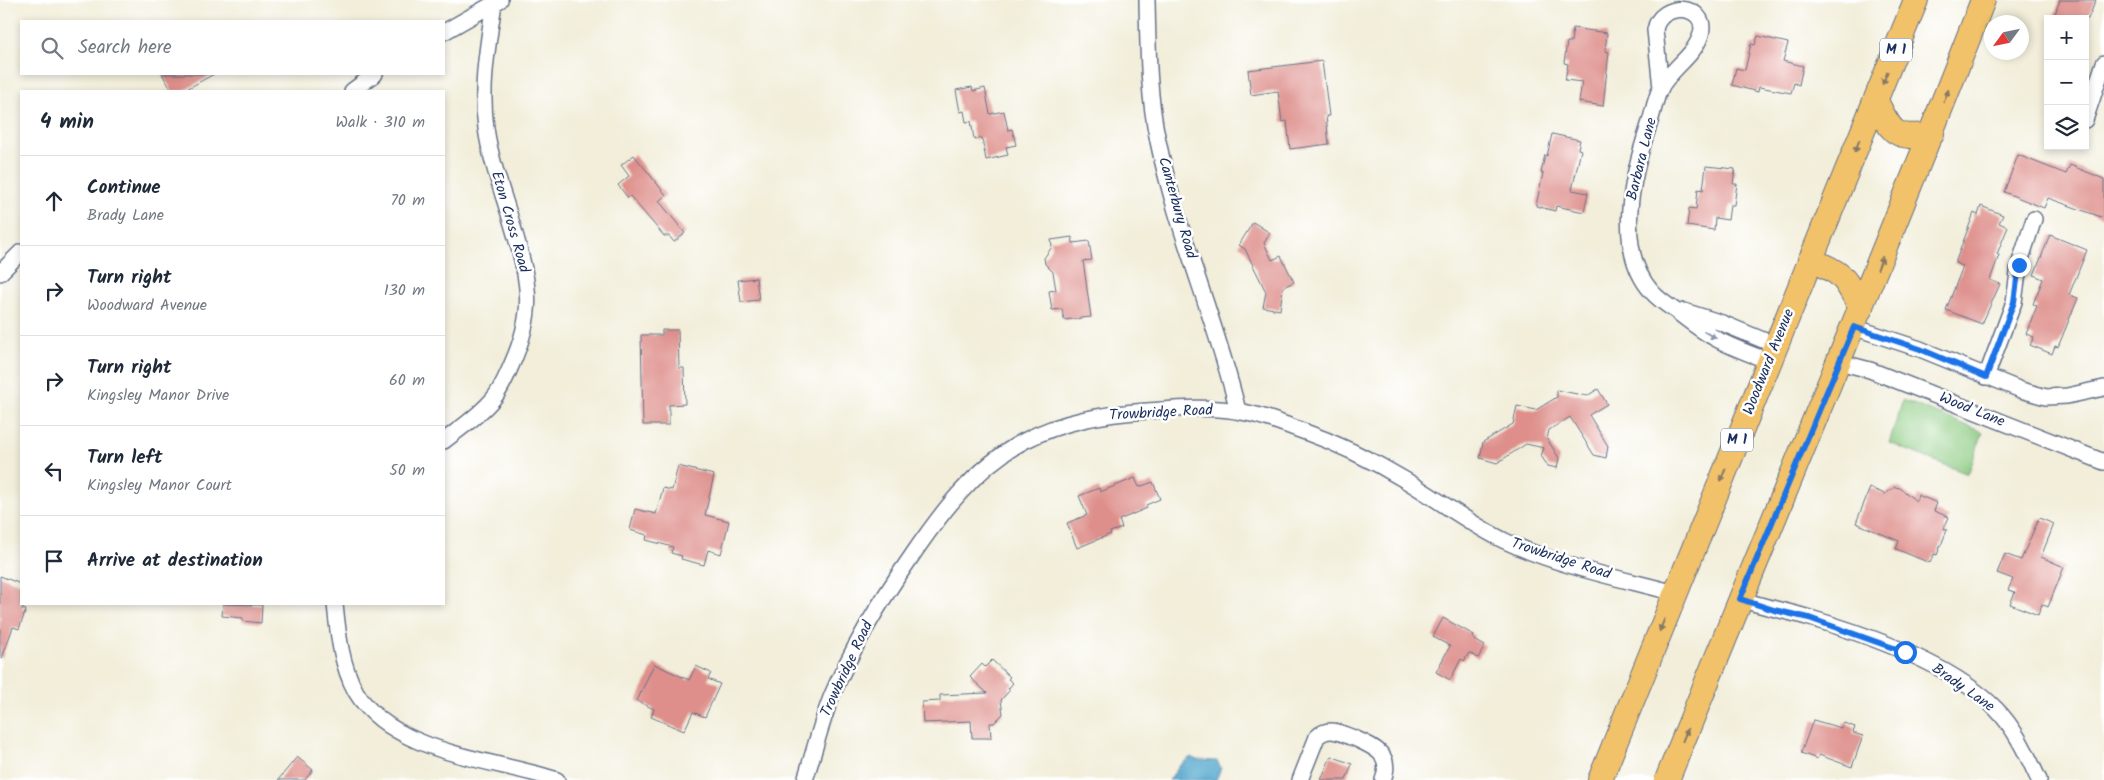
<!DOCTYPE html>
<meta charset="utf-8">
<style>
:root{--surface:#fff;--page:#f2f2f3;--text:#1f2937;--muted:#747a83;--line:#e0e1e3}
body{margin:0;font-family:Kalam,sans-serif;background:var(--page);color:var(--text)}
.controls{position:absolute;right:15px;top:15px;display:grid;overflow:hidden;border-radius:0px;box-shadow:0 2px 8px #0003}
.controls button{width:45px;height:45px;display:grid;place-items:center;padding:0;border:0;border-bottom:1px solid var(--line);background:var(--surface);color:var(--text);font:25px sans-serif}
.compass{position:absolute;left:1984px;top:15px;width:45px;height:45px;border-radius:50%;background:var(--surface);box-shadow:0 2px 8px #0003;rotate:237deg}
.stop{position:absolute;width:15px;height:15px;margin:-11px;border:4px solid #1a73e8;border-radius:50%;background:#fff}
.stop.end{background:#1a73e8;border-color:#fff;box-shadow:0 1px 5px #0008}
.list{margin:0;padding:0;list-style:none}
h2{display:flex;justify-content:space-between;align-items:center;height:65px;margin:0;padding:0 20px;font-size:21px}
h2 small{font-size:16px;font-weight:400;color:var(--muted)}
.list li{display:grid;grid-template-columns:32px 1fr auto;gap:15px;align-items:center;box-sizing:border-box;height:90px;padding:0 20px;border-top:1px solid var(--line)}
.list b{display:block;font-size:19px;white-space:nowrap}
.list p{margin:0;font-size:16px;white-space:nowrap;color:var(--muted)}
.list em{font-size:16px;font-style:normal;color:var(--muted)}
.icon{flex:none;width:28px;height:28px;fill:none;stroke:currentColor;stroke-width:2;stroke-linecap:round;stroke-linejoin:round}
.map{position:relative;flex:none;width:2104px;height:780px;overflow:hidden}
.search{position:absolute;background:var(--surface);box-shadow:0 2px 8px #0003;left:20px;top:20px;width:425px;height:55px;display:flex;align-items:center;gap:12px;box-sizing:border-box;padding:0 18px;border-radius:0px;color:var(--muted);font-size:19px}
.panel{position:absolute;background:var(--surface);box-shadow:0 2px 8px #0003;left:20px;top:90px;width:425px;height:515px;border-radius:0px}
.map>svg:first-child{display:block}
.green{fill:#8bca80;stroke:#537c6f}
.water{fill:#4fa5cb;stroke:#356a94}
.building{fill:#de8f8b}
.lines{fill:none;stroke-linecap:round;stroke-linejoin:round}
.street-casing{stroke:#667289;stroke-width:18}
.primary-casing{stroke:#667289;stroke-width:26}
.street{stroke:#fff;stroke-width:15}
.primary{stroke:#f2c26a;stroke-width:24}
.oneway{fill:#867864}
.oneway2{fill:#8d97ae}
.route{stroke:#1a73e8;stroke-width:6}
.labels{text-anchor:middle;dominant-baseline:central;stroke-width:5;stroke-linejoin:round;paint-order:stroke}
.shield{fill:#fff;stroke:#5f6d8e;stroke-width:1}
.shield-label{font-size:14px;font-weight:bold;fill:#1b2f5e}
.street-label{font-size:15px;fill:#1b2f5e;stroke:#fff}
</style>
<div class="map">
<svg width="2104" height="780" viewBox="0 0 2104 780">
<rect width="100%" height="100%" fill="#fff"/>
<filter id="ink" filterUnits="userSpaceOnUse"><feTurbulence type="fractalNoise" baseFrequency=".02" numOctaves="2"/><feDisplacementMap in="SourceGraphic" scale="10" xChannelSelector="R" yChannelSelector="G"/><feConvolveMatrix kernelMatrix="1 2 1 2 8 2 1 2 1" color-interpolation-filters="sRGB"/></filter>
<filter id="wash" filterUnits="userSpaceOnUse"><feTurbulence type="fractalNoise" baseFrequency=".0096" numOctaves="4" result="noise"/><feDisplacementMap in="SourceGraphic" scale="20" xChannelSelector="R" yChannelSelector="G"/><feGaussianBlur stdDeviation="1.12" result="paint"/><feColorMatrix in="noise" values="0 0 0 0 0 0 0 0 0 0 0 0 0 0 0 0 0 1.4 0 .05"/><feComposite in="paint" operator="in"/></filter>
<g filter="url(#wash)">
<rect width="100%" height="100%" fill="#f2eeda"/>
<path class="green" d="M1903,400L1983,432L1968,474L1889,443Z"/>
<path class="water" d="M1191,757L1198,760L1217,761L1221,768L1216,780H1169L1180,765Z"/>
<g id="blocks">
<path class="building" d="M2060,0H2096L2088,19H2053Z
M1573,28L1607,33L1605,51L1609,52L1603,106L1579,102L1582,82L1565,80L1568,64L1564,63L1567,42H1571Z
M1758,36L1788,43L1783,61L1803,66L1799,85L1794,83L1791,93L1759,87L1758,92L1732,85L1736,68L1745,70L1751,44L1755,45Z
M1322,61L1329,116H1326L1329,144L1290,149L1287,121L1282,122L1278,91L1251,95L1248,70Z
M162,74H214L183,91H172Z
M972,87L973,91L985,88L990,114L1004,111L1008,130L1012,129L1016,145L1006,147L1008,155L986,160L982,138L974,139L971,121L966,122L964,111L960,112L956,90Z
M1552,134L1580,140L1578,149L1581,150L1572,190L1588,193L1584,212L1556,206L1555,211L1536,206L1543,173H1541L1545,155L1547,156Z
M634,155L666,195L659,201L685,233L674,242L669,236H664L630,196L628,198L618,185L629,176L621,165Z
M2018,155L2066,174L2070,165L2104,179V218L2048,198L2044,208L2004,192Z
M1706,166L1735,169L1733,184H1737L1734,205H1730L1728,220L1715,218L1714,230L1687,226L1689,208L1696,209L1698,189L1703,190Z
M1981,206L2003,215L1999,223L2008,227L1997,254L1999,255L1990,280L2000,284L1982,324L1946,310L1963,266L1955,263L1974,213L1978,215Z
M1253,222L1270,233L1264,243L1272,260L1281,256L1294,282L1283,287L1280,310L1263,307L1266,292L1245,249L1239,245Z
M2050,235L2087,250L2069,295L2078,298L2058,347L2055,346L2052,354L2030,345L2034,337L2026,334L2037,306L2033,304L2043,279L2034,275Z
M1072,237L1073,243L1089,241L1092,260L1083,261L1091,317L1064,320L1062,309L1052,310L1049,291L1056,290L1053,272L1045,264L1044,258L1052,247L1051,240Z
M756,278L759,300L741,302L738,280Z
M662,330H678L679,368H684L685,404L669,405V425H643L641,335H662Z
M1598,389L1607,404L1589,415L1608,446L1606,458L1594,455L1570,417L1549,430L1547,439L1559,458L1557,468L1548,466L1541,456L1544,448L1526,444L1497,463L1480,458L1483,442L1513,424L1517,406L1536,410L1557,397V390L1587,396Z
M678,466L714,475L705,515L729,521L721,554L708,550L704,565L681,559L682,556L671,553L673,547L646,540L647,535L630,530L635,509L656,514L663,488L672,490Z
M1135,478L1139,487L1153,482L1160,499L1146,505L1147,508L1119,520L1122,528L1110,532L1111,534L1077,548L1067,523L1087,515L1079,496L1099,488L1100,492Z
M1895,487L1900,488L1916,501L1918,495L1937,503L1934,511L1949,517L1944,529L1947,530L1937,555L1934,554L1930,563L1896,549L1899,541L1856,523L1870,488L1885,494Z
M2039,518L2054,524L2041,557L2064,567L2048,607L2042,604L2038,615L2010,604L2015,592L2008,590L2013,579L1997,573L2005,554L2021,560Z
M0,576L21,584V604H24L22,609L26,610L19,629L13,627L2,658L0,657Z
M223,604L262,605L261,623L243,621V618L222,616Z
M1443,618L1474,635L1473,639L1485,646L1478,658L1469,653L1464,661L1461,659L1450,680L1436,672L1450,646L1433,637Z
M992,660L1010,677L1008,679L1013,683L1008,689L1010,690L1001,700L1003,714L994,723H990L991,738H972L971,721L923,723L922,702L940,701V695L987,693L970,677L982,664L985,667Z
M654,664L689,680L696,666L711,673L708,679L720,684L705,717L693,712L684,731L651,717L654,709L637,701Z
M1813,720L1841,728L1844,723L1855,727L1853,733L1863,736L1852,767L1819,755L1817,759L1801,753Z
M1331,756L1352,764L1346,780H1321Z
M297,757L313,770L305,780H278Z"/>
</g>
</g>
<g filter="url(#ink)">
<use href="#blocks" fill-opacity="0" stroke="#667289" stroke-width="1"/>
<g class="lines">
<g class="street-casing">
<path id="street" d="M1147,0C1148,47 1148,95 1158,141C1177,233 1216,319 1238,411
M444,32L500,0
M1661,88L1655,30C1660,0 1709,4 1701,34C1695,56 1670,69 1660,89C1655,100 1653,113 1649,125C1633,173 1613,249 1652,292C1659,300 1667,305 1676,311C1688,320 1700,330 1713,337C1730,347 1750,354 1769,361
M352,91L375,74
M2085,120L2104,63
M0,273L21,252
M1684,311L1722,323L1775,345
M1853,327L1920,349L2021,390L2046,397L2067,396L2104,388
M1839,362L1870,370L2104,462
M1986,377L2014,302L2019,265L2034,219
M444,441C460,428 479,416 493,399C501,390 506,377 511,366C534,315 531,287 515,234C505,198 491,164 486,128C480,86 488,45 494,3
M1740,599C1763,607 1787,611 1810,618C1868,635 1953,665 1996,709C2016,729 2027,755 2039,780
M335,604C338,634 341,665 356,692C393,754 494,759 557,780
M805,780C814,752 821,723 832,695C853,647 879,603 909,560C940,514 974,468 1024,441C1062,421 1104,414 1147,411C1176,409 1207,406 1236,411C1258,414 1279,422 1300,430C1337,443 1372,460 1405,480C1439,500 1470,524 1505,541C1558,566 1619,578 1675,593
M1300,780L1317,737C1321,733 1325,731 1331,731C1339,731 1347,736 1354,738C1374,747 1393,754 1383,780"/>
</g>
<g class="primary-casing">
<path id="primary" d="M1876,101C1892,133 1894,140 1932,134
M1810,260C1844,273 1844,277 1861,308
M1600,780L1916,0
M1667,780C1772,520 1882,262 1983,0"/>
</g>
<use href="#street" class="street"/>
<use href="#primary" class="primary"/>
</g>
<defs><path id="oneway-solid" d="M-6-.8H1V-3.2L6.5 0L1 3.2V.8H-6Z" transform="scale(1.25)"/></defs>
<g class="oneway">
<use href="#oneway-solid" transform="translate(1885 78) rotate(112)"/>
<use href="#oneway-solid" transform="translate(1946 96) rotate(-69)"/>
<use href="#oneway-solid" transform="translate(1857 146) rotate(112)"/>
<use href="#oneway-solid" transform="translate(1880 263) rotate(-68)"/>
<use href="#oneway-solid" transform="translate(1723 475) rotate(112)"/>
<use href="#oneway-solid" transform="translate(1662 625) rotate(112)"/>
<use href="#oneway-solid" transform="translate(1685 735) rotate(-68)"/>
</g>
<use class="oneway2" href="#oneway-solid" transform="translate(1710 335) rotate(30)"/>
</g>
<g class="lines" filter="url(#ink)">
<path class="route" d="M1905,652L1809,618L1774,610L1740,599L1854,327L1920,349L1986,377L2014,302L2019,265"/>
</g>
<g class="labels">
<g class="shield">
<rect x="1880" y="38.5" width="32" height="23" rx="4"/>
<rect x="1721" y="428.5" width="32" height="23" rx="4"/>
</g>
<g class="shield-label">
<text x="1896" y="50">M 1</text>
<text x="1737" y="440">M 1</text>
</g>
<g class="street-label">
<text transform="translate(1642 159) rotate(-76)">Barbara Lane</text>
<text transform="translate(1177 208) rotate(74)">Canterbury Road</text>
<text transform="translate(510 222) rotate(74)">Eton Cross Road</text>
<text transform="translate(1769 362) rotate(-68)">Woodward Avenue</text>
<text transform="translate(1972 410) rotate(22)">Wood Lane</text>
<text transform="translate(1161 413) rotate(-3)">Trowbridge Road</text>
<text transform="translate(1561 559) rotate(18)">Trowbridge Road</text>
<text transform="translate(847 669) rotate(-65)">Trowbridge Road</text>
<text transform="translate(1963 688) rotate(35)">Brady Lane</text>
</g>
</g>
</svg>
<div class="controls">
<button>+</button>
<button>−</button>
<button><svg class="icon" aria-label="layers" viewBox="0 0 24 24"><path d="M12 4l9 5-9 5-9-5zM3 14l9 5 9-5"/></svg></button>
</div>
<svg class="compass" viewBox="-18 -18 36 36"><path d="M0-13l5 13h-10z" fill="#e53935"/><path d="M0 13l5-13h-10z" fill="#747a83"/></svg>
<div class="stop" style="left:1905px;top:652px"></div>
<div class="stop end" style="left:2019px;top:265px"></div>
<div class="search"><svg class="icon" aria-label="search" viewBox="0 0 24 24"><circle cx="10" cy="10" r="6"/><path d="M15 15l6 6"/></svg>Search here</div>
<section class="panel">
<h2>4 min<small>Walk · 310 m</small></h2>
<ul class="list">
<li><svg class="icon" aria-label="ahead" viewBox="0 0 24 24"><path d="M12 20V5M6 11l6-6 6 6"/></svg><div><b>Continue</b><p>Brady Lane</p></div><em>70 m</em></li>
<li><svg class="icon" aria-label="right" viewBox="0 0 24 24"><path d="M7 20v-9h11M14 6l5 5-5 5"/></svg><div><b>Turn right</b><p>Woodward Avenue</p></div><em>130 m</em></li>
<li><svg class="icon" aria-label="right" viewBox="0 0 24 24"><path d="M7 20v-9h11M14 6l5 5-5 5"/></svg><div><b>Turn right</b><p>Kingsley Manor Drive</p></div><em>60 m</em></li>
<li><svg class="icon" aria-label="left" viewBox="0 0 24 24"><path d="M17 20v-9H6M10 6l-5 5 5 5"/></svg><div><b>Turn left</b><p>Kingsley Manor Court</p></div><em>50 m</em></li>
<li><svg class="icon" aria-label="arrive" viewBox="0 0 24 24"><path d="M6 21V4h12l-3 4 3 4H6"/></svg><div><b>Arrive at destination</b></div></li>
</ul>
</section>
</div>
